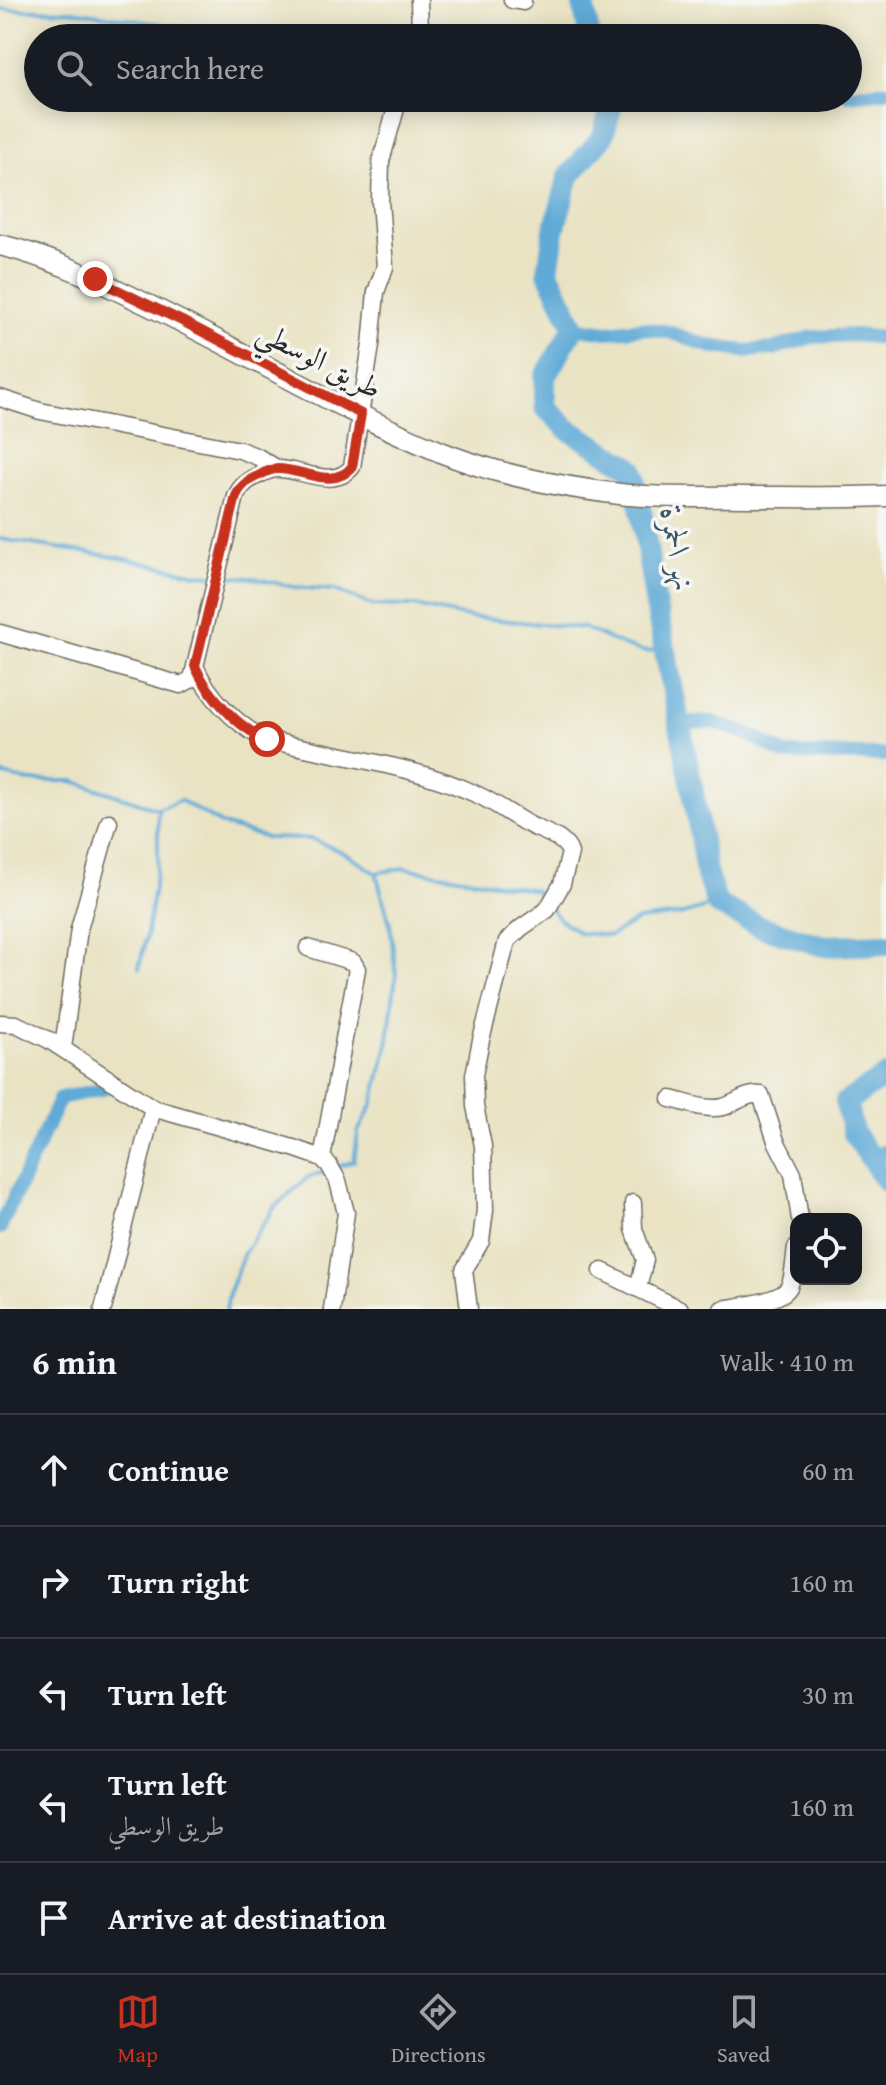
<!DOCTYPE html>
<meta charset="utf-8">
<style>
:root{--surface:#171b24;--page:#20242c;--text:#f1f3f6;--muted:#9ea1a6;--line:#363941;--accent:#c8321e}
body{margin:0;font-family:"Gentium Book Plus",Amiri,serif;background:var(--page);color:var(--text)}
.controls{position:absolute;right:24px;bottom:24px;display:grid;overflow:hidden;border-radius:16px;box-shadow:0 4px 20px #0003}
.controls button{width:72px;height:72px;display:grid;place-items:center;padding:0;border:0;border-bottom:2px solid var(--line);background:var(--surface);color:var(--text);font:40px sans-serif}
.stop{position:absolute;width:24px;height:24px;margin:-18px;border:6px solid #c8321e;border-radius:50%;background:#fff}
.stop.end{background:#c8321e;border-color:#fff;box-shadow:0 2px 8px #0008}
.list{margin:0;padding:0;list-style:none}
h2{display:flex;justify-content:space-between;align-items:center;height:104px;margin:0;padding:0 32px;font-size:34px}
h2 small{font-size:26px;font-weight:400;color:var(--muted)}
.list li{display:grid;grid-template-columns:52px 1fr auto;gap:24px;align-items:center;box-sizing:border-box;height:112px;padding:0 32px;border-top:2px solid var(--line)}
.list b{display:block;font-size:30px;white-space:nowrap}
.list p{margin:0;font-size:26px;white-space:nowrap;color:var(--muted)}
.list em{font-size:26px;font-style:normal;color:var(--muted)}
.icon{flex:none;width:44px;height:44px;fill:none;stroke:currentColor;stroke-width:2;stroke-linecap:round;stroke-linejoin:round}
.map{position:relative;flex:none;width:886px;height:1309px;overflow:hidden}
.search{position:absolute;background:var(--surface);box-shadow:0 4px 20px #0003;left:24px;right:24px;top:24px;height:88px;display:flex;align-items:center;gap:20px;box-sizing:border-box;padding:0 28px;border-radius:44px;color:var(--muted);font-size:30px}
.sheet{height:664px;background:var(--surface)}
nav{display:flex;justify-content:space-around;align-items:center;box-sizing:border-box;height:112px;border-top:2px solid var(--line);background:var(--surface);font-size:22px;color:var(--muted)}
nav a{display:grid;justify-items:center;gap:4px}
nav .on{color:var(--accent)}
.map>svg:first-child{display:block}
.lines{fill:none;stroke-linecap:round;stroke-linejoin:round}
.stream{stroke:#5eaad7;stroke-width:4}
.canal{stroke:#5eaad7;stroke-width:14}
.river{stroke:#5eaad7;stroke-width:22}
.minor-casing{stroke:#6e6b60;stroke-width:19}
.major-casing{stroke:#6e6b60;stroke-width:23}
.minor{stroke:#fff;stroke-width:16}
.major{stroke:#fff;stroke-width:20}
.route{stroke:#c8321e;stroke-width:10}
.labels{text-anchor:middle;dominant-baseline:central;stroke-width:7;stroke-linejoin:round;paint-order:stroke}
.street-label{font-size:30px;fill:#2b2b2b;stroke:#f6f6f2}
.water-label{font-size:32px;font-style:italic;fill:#3d5767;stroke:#f6f6f2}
</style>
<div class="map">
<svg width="886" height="1309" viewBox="0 0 886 1309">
<rect width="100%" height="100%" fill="#f6f6f2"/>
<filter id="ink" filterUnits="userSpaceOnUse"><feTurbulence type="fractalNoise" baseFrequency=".0125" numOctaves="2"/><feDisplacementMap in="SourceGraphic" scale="16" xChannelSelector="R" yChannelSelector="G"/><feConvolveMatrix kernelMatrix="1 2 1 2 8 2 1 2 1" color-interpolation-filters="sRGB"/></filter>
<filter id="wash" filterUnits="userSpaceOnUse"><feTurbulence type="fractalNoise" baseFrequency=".006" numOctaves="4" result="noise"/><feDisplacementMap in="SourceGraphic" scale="32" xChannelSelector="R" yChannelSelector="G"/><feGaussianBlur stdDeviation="1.8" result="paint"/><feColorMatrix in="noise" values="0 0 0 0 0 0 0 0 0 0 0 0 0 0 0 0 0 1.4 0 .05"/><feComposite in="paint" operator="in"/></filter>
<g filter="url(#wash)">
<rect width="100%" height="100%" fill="#e9e3c3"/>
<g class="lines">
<path class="stream" d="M0,9L74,11L194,29H283L346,38
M0,539L116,557L196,574L213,575
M222,576L253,578L294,587L335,590L372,605L415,606L468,617L584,628L625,646L646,652L665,648
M0,774L29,781H73L158,809L180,800L223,825L267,838L312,839L346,854L376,873L404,868L535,890L545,902
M551,909L559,919L580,933L610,936L638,920L680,915L717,904
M139,968L147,933L158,860V809
M334,1168L354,1161L358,1132L373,1103L387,1048L396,975L390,924L376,873
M226,1309L230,1289L244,1253L274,1208L307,1178L326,1171"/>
<path class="canal" d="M848,95L886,91
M794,98H811
M574,327L607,332L643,328L669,332L709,346L743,351L773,349L812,337L854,335L886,338
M680,723L713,722L750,735L785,754L886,755
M869,1156L886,1151
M0,1228L60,1098L103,1089"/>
<path class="river" d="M582,0L590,38
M608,98L611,108L603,136L569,176L554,230L548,272L574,327L545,377V407L569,430L632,468L642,516L656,606L693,791L706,873L717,904L759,926L823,946L886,944
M886,1076L846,1102L853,1132L886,1181"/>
</g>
</g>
<g filter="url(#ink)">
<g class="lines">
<g class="minor-casing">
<path id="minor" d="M512,0L523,2
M418,38L420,31L419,0
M0,398L40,411L240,450L258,457L278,469
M0,633L181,685L192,679L236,496C241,485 248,480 259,475C265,472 272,469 278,469C303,469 333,490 352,467L371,345L376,292L385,267L380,201L381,161L399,98
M195,666C208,696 234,722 262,738C334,757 410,763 478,795C495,803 510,814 526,823C541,832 565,836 570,853L562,884L547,910L521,928L507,941L481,1040L474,1075L475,1106L483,1146L485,1210L481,1241L464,1270L469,1309
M308,948L353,962L357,969L322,1158
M0,1023L16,1024L49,1040L153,1108L293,1148L322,1158L329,1165L338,1181L346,1213L332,1309
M63,1048L79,929L109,822
M671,1099C688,1103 707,1111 723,1107C737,1103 746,1093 761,1095L776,1141L793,1174L800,1219
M633,1203L634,1229L645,1260L638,1288
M602,1271L680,1309
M103,1309L153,1108
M722,1309C738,1306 781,1302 789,1287C794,1276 794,1260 796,1248"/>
</g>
<g class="major-casing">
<path id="major" d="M0,245C51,257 99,281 146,304C245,352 341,411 443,453C498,475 561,487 620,494C661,499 705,496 747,497C793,497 840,498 886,496"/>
</g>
<use href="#minor" class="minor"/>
<use href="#major" class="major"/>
</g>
</g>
<g class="lines" filter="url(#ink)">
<path class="route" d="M95,279L182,321L361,414L352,467C333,490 303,469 278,469C272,469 265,472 260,475C248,480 241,485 236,496L195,666C207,693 239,730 267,739"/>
</g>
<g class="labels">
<g class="street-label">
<text transform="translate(320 359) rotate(27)">طريق الوسطي</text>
</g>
<g class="water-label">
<text transform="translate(679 549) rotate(80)">نهر الحمرة</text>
</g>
</g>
</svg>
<div class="controls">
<button><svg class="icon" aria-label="locate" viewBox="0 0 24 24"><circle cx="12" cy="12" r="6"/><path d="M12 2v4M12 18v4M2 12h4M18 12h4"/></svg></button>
</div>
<div class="stop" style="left:267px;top:739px"></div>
<div class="stop end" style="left:95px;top:279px"></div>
<div class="search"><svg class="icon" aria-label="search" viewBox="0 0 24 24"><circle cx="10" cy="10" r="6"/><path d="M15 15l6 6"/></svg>Search here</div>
</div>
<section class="sheet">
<h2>6 min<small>Walk · 410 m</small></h2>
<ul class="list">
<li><svg class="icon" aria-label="ahead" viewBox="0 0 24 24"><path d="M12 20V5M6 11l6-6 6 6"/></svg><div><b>Continue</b></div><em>60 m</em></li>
<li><svg class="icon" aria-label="right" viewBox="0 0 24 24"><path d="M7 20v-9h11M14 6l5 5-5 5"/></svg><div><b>Turn right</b></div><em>160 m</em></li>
<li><svg class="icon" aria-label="left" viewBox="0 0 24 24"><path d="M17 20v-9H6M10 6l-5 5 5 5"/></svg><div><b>Turn left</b></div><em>30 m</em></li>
<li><svg class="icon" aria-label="left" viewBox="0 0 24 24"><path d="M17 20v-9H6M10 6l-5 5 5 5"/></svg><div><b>Turn left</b><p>طريق الوسطي</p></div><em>160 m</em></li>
<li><svg class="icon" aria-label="arrive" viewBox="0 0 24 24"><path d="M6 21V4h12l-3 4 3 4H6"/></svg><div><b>Arrive at destination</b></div></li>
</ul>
</section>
<nav>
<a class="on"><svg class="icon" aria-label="map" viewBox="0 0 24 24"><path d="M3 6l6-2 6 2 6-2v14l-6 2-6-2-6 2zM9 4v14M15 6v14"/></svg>Map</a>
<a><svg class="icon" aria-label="directions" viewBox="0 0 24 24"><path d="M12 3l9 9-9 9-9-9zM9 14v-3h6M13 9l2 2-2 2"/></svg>Directions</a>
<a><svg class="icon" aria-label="saved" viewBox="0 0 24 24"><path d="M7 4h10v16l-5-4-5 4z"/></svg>Saved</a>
</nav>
